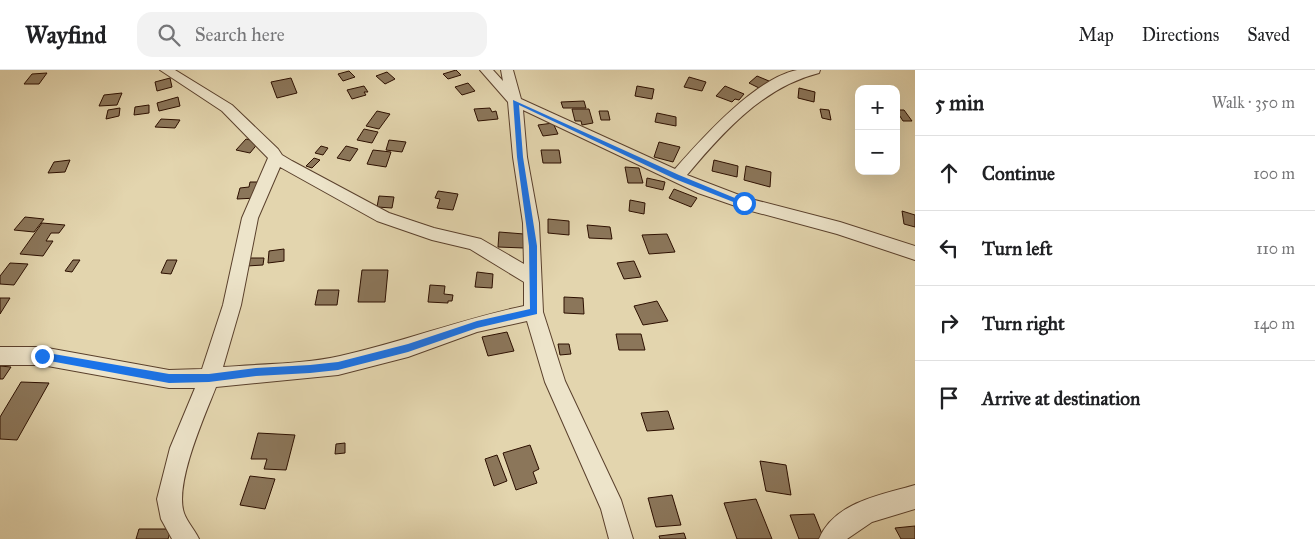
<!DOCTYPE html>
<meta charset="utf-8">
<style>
:root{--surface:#fff;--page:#f2f2f2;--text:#202124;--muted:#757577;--line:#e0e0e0}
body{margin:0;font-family:"IM FELL Great Primer",serif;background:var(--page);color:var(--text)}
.controls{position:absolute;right:15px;top:15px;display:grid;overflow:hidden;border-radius:10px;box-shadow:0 5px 20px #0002}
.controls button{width:45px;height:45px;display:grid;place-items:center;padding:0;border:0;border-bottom:1px solid var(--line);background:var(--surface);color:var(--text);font:25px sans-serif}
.stop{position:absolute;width:15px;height:15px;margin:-11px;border:4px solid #1a73e8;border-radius:50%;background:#fff}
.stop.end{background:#1a73e8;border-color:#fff;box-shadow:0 1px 5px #0008}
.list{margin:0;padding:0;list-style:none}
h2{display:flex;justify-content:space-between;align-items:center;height:65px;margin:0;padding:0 20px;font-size:21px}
h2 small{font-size:16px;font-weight:400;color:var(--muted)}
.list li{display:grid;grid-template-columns:32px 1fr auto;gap:15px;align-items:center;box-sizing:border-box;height:75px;padding:0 20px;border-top:1px solid var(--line)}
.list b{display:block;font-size:19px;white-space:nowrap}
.list em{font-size:16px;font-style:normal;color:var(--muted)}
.icon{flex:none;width:28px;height:28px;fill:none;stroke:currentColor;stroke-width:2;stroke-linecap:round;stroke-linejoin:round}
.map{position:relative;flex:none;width:915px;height:469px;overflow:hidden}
header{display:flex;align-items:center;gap:30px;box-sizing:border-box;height:70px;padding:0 25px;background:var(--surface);border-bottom:1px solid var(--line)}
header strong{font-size:24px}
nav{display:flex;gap:28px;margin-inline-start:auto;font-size:18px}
.search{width:350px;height:45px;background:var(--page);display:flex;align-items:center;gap:12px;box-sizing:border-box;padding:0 18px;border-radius:15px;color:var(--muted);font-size:19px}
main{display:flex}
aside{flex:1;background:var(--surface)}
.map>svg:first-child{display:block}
.building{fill:#8b765a;stroke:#2c0f00}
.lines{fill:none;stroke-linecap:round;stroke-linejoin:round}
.minor-casing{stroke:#5a402c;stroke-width:2}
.minor{fill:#ede4ca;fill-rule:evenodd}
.route{fill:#1a73e8}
</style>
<header>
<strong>Wayfind</strong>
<div class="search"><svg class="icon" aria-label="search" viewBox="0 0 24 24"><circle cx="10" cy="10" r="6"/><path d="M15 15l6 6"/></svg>Search here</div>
<nav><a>Map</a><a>Directions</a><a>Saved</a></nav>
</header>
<main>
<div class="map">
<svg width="915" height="469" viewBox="0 0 915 469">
<rect width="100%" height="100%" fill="#e3d5ae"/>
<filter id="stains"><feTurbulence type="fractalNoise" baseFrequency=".004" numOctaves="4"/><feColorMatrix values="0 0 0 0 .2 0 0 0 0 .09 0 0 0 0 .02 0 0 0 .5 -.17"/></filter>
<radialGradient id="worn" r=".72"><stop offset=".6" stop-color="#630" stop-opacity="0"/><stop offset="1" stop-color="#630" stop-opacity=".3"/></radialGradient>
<path class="building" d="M456,0L461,5L448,9L443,4Z
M349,1L355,7L343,11L338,4Z
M387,2L395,9L385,14L376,6Z
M47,3L39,14H24L32,4Z
M757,6L769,11L761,19L749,13Z
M689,7L706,12L702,21L684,17Z
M170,8L172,17L157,21L155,12Z
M291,8L297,23L277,28L271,12Z
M468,13L475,21L462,25L455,17Z
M364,16L368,22H364L366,25L352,29L347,20Z
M637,16L654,19L652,29L635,26Z
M725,16L744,24L739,30L735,29L732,32L716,26Z
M799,18L815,22L814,32L798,28Z
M122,23L117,35L99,36L104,25Z
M178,27L180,36L159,41L157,33Z
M584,31L586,38H563L561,32Z
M149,35V43L134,45L135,37Z
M120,38L119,46L106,49L108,40Z
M490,38L492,42L496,41L498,49L478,51L474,39Z
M572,39H589L593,53L582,55L581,51H575Z
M820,39L829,40L831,50L822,48Z
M896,40H904L912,51H903Z
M377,41L390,44L379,59L366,56Z
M599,41H608L610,50H601Z
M657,43L676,47V56L655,52Z
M161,49L180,50L175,58L155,57Z
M553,53L558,64L543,66L538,55Z
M364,59L378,62L372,73L357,70Z
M246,69L259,72L250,83L236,80Z
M389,70L406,72L402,82L386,80Z
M659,72L680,77L673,92L654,87Z
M321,76L328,78L323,85L315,83Z
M346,76L358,79L350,91L337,88Z
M373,80L391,82L386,97L367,94Z
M541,80H559L561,93H543Z
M314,88L320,90L312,98L306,96Z
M70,90L65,102L48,103L54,92Z
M714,90L738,96L737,107L712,101Z
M746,96L771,102L770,117L744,110Z
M625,97L639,98L643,113H628Z
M647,108L665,112L663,120L646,116Z
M250,112H260L257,128L237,129L240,118L249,117Z
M674,119L697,128L691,137L669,128Z
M438,121L458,124L453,140L437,138L440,129L435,128Z
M379,126L394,127L392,138L377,137Z
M630,130L645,133L644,144L629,141Z
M902,141L915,145V157L904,154Z
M25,147L44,149L34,162L14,160Z
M548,149L569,151V165L548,163Z
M42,153L65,155L59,163H51L46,171H53L43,186L20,184Z
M587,155L610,157L612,169L589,168Z
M499,162L524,164V178L498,177Z
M667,164L675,182L649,184L642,165Z
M284,179V191L268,193L269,181Z
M249,188H264L263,195L247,196Z
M73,190H80L72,202L65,201Z
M167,190H177L171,204L161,203Z
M634,191L641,207L624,209L617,193Z
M10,193L28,194L14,215L0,214V206Z
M362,200H388L385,232H358Z
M477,202L493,204L492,218L475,217Z
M430,215L445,216L444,224L453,225L452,231H448V233L428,232Z
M318,220H339L337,235H315Z
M564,227L583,228L584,244L564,243Z
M0,228H10L0,244Z
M657,231L668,251L643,255L634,236Z
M507,262L514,281L488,286L482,267Z
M616,264H641L645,280H619Z
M558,274H569L571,284L560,285Z
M0,296L11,297L3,309H0Z
M21,312L49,313L17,370L0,369V347Z
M668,341L674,359L647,361L641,343Z
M258,363L295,365L286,400L264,399L267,389H251Z
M345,373V383L335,384L336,374Z
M530,375L539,399L533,402L537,413L516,420L503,383Z
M497,385L507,411L494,416L485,389Z
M760,391L786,395L791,425L766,421Z
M250,406L275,409L265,439L240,435Z
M672,425L681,455L656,457L648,428Z
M756,429L772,469H737L724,433Z
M814,444L824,469H799L790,445Z
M915,456V469H901L895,458Z
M139,459H171L168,469H136Z
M684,463L686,469H660L659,466Z"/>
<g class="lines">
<g class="minor-casing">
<path id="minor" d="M160,0H175L232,35L278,79L282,85L292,91L389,143L434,158L481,169L524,194L523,153L513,87L508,32L480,0H493L503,11L501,0H513L521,29L675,99C702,68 756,8 797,0C805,0 813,0 820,0L819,3C763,17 723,62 687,105L747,128L840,152L915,176V190L837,164L744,139L698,123L523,40L527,87L539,153L543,242L565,311L621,430L633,469H609L601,439L545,312L527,251L477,262L408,287L338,305L216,317C205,345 174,414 184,443C187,452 195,460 199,469H172L161,449L157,429L170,378L195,318H169L42,295H0V277H42L169,300L202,299L223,235L242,148L268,88L222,41ZM280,97L377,151L432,170L470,179L524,212V236C462,249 403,272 340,286C306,294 259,294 223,297L241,235L258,148Z
M915,415V439L872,452L847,469H819C834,432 881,425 915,415Z"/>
</g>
<use href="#minor" class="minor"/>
</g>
<path class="route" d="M513,30L679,105L747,133L741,135L675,109L519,35L523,87L537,176V244L477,258L408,282L338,300L310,303L256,306L209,312L169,313L39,289L38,286L42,282L169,304H209L256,298L310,295L338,292L408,274L477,251L530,239L529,176L517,87Z"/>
<rect width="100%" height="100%" filter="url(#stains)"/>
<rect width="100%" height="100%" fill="url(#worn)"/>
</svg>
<div class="controls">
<button>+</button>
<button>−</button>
</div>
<div class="stop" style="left:744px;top:133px"></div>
<div class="stop end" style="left:42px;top:286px"></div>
</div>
<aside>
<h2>5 min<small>Walk · 350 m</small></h2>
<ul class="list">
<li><svg class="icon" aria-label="ahead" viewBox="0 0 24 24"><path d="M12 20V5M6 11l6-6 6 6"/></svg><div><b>Continue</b></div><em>100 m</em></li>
<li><svg class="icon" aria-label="left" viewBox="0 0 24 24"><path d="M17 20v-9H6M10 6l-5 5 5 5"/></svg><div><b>Turn left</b></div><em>110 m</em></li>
<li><svg class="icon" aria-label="right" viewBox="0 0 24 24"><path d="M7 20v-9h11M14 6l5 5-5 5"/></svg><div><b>Turn right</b></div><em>140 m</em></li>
<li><svg class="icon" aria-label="arrive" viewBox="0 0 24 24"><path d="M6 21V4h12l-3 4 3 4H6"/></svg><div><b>Arrive at destination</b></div></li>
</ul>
</aside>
</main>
